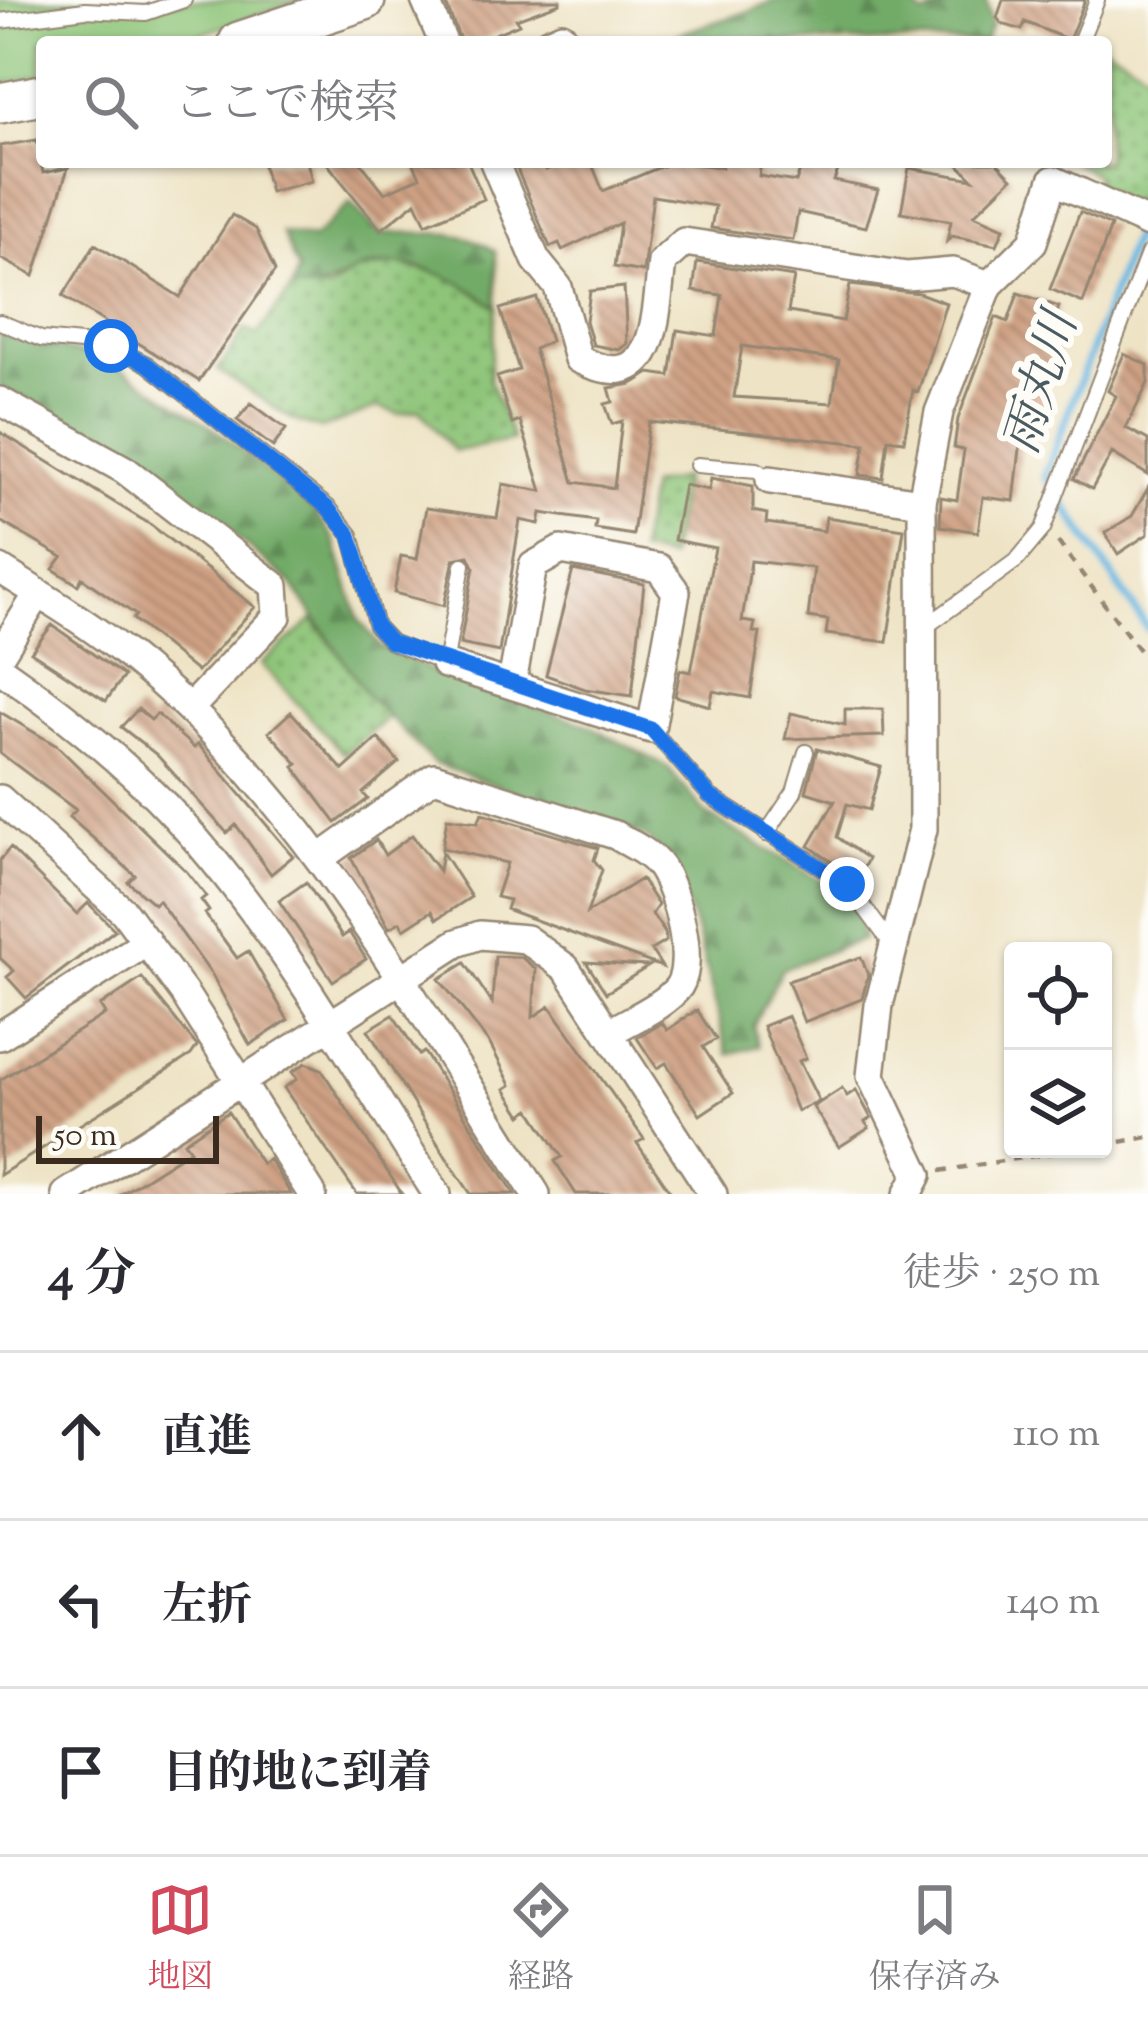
<!DOCTYPE html>
<html lang="ja">
<meta charset="utf-8">
<style>
:root{--surface:#fff;--page:#f7f7f7;--text:#2b2b33;--muted:#7c7c81;--line:#e1e1e2;--accent:#d1495b}
body{margin:0;font-family:"Sorts Mill Goudy","Noto Serif JP",serif;background:var(--page);color:var(--text)}
.controls{position:absolute;right:36px;bottom:36px;display:grid;overflow:hidden;border-radius:12px;box-shadow:0 3px 9px #0004}
.controls button{width:108px;height:108px;display:grid;place-items:center;padding:0;border:0;border-bottom:3px solid var(--line);background:var(--surface);color:var(--text);font:60px sans-serif}
.scale{position:absolute;left:36px;bottom:30px;width:183px;box-sizing:border-box;padding-left:12px;border:6px solid #3b2a1e;border-top:0;font-size:33px;line-height:42px;white-space:nowrap;color:#3b2a1e;-webkit-text-stroke:9px #fdfcf7;paint-order:stroke}
.stop{position:absolute;width:36px;height:36px;margin:-27px;border:9px solid #1a73e8;border-radius:50%;background:#fff}
.stop.end{background:#1a73e8;border-color:#fff;box-shadow:0 3px 12px #0008}
.list{margin:0;padding:0;list-style:none}
h2{display:flex;justify-content:space-between;align-items:center;height:156px;margin:0;padding:0 48px;font-size:51px}
h2 small{font-size:39px;font-weight:400;color:var(--muted)}
.list li{display:grid;grid-template-columns:78px 1fr auto;gap:36px;align-items:center;box-sizing:border-box;height:168px;padding:0 48px;border-top:3px solid var(--line)}
.list b{display:block;font-size:45px;white-space:nowrap}
.list em{font-size:39px;font-style:normal;color:var(--muted)}
.icon{flex:none;width:66px;height:66px;fill:none;stroke:currentColor;stroke-width:2;stroke-linecap:round;stroke-linejoin:round}
.map{position:relative;flex:none;width:1148px;height:1194px;overflow:hidden}
.search{position:absolute;background:var(--surface);box-shadow:0 3px 9px #0004;left:36px;right:36px;top:36px;height:132px;display:flex;align-items:center;gap:30px;box-sizing:border-box;padding:0 42px;border-radius:12px;color:var(--muted);font-size:45px}
.sheet{height:660px;background:var(--surface)}
nav{display:flex;justify-content:space-around;align-items:center;box-sizing:border-box;height:168px;border-top:3px solid var(--line);background:var(--surface);font-size:33px;color:var(--muted)}
nav a{display:grid;justify-items:center;gap:6px}
nav .on{color:var(--accent)}
.map>svg:first-child{display:block}
.grass{fill:url(#grass-dots);stroke:#64774b;stroke-width:3}
.forest{fill:url(#forest-firs);stroke:#566a43;stroke-width:3}
.garden{fill:#8dc478;stroke:#64774b;stroke-width:3}
.lines{fill:none;stroke-linecap:round;stroke-linejoin:round}
.stream{stroke:#65b5e0;stroke-width:8}
.building{fill:url(#building-back-hatch);fill-rule:evenodd}
.service-casing{stroke:#948672;stroke-width:18}
.minor-casing{stroke:#948672;stroke-width:32}
.secondary-casing{stroke:#948672;stroke-width:44}
.path{stroke:#948672;stroke-width:4.5;stroke-dasharray:9 9;stroke-linecap:butt}
.service{stroke:#fff;stroke-width:14}
.minor{stroke:#fff;stroke-width:27}
.secondary{stroke:#fff;stroke-width:39}
.route{stroke:#1a73e8;stroke-width:15}
.labels{text-anchor:middle;dominant-baseline:central;stroke-width:12;stroke-linejoin:round;paint-order:stroke}
.water-label{font-size:48px;font-style:italic;fill:#4a5b62;stroke:#fdfcf7}
</style>
<div class="map">
<svg width="1148" height="1194" viewBox="0 0 1148 1194">
<defs>
<pattern id="grass-dots" width="8" height="8" patternUnits="userSpaceOnUse" patternTransform="scale(3)"><rect width="8" height="8" fill="#8dc478"/><path d="M2 2h.1M6 6h.1" fill="none" stroke="#749f62" stroke-width="1.8" stroke-linecap="round"/></pattern>
<pattern id="forest-firs" width="22" height="20" patternUnits="userSpaceOnUse" patternTransform="scale(3)"><rect width="22" height="20" fill="#72aa68"/><path d="M5 1l3.5 6h-7zM16 11l3.5 6h-7z" fill="#5f8b55"/></pattern>
<pattern id="building-back-hatch" width="6" height="6" patternUnits="userSpaceOnUse" patternTransform="scale(3)"><rect width="6" height="6" fill="#cfa184"/><path d="M-1 5l2 2M0 0l6 6M5-1l2 2" fill="none" stroke="#a9836b"/></pattern>
</defs>
<rect width="100%" height="100%" fill="#fdfcf7"/>
<filter id="ink" filterUnits="userSpaceOnUse"><feTurbulence type="fractalNoise" baseFrequency=".00833" numOctaves="2"/><feDisplacementMap in="SourceGraphic" scale="24" xChannelSelector="R" yChannelSelector="G"/><feConvolveMatrix kernelMatrix="1 2 1 2 8 2 1 2 1" color-interpolation-filters="sRGB"/></filter>
<filter id="wash" filterUnits="userSpaceOnUse"><feTurbulence type="fractalNoise" baseFrequency=".004" numOctaves="4" result="noise"/><feDisplacementMap in="SourceGraphic" scale="48" xChannelSelector="R" yChannelSelector="G"/><feGaussianBlur stdDeviation="2.7" result="paint"/><feColorMatrix in="noise" values="0 0 0 0 0 0 0 0 0 0 0 0 0 0 0 0 0 1.4 0 .05"/><feComposite in="paint" operator="in"/></filter>
<g filter="url(#wash)">
<rect width="100%" height="100%" fill="#eee3c5"/>
<path class="grass" d="M1106,46L1148,72V195L1135,208L1094,183L1097,176L1074,162H1106Z
M396,264L450,276L496,307L489,379L513,440L454,451L420,410L399,414L378,407L321,429L293,420L218,370L245,329L257,335L292,288L329,290L355,271Z
M683,478L669,558L639,552L650,485Z
M313,620L388,717L344,754L261,664Z"/>
<path class="forest" d="M775,0H910L924,16L961,0H986L992,25L984,42H660C698,24 737,19 775,0Z
M350,203L380,233C419,234 463,226 496,252V307C459,278 402,250 354,272C325,286 328,292 292,288L298,270L282,233L313,239Z
M0,334L109,360L218,431L313,510L334,539L359,620L380,646L449,678L586,724L667,767L706,814L839,891L856,911L863,939L782,969L753,1026L759,1046L728,1054L697,933L668,857L646,837L435,764L368,696L292,584L150,465L0,387Z"/>
<path class="garden" d="M0,0H301L178,42H42V76L0,84Z"/>
<g class="lines">
<path class="stream" d="M1138,224L1045,476L1148,629"/>
</g>
<g id="blocks">
<path class="building" d="M457,0H560V3L516,19L519,24L476,42H461L446,4Z
M1003,0H1085L1069,40L1025,22L1022,30L1002,24L997,18Z
M37,140L43,173L68,168L34,276L0,258V146Z
M262,162H307L312,181L270,192Z
M326,162H360L385,193L420,177L413,162H468L484,199L426,224L416,202L381,230Z
M514,162H543L546,170L565,162H591L603,191L672,162L722,167V162H761L759,176L796,182L803,162H841L834,181L878,190L866,227L798,212L793,240L711,228L715,206L653,196L643,272L614,267L620,223L562,250L559,243L550,247Z
M956,162H996L1012,178L974,215L1004,228L997,245L952,236L947,241L951,221L901,212L909,168L973,179Z
M1080,212L1111,226L1083,303L1050,289Z
M232,215L256,229L275,271L199,381L63,296L95,244L180,297Z
M697,262L794,277L788,312L843,321L850,285L919,293L946,303L918,392L913,390L904,441L888,439L883,478L860,475L865,444L649,422L633,535L595,529L596,521L541,513L539,524L520,520L499,652L460,644L474,567L469,556L454,559L444,606L394,593L401,556L417,559L426,508L497,518L503,484L542,491L520,421L512,424L497,377L519,370L500,309L537,298L550,341L534,349L574,482L614,488L622,421L612,424L605,404L613,402L609,388L632,384L650,373L670,376L677,330L716,336L722,295L693,291ZM742,346L839,360L832,403L734,397Z
M624,287L627,344L619,350L593,345L586,321L590,291Z
M1018,293L1059,307L1048,337L1062,341L1045,392L1053,395L1043,422L1024,414L1014,501L983,497L978,532L940,526L941,497L957,500L964,450L954,448L958,419L996,317L1008,322Z
M1124,354L1148,365V383L1126,428L1148,440V475L1112,453L1092,489L1074,479L1116,396L1108,391Z
M251,403L286,429L273,447L237,420Z
M0,432L151,525L255,607L197,672L133,619L136,615L82,578L78,585L53,569L62,557L0,521Z
M711,478L753,486V511L767,514L766,523L824,531L826,517L904,529L887,642L826,634L828,620L808,617L814,568L751,561L742,621L755,623L753,632L760,633L750,698L713,691L710,706L675,696L680,670L691,672L715,548L674,540L684,485L709,490Z
M1148,488V534L1118,554L1105,533L1132,516Z
M573,570L644,584L632,696L585,689L546,675Z
M52,625L124,676L106,701L31,652Z
M138,709L151,720L157,714L194,748L198,744L293,856L271,874L236,825L227,833L157,755L121,727Z
M845,709H883L884,736L785,739L791,713L845,725Z
M0,712L57,746L187,872L206,896L201,900L209,911L205,914L237,958L248,951L288,1020L250,1045L212,975L158,900L154,904L128,882L135,875L69,817L76,810L0,753Z
M291,712L343,770L378,738L399,762L363,793L368,799L336,823L294,767L298,764L269,732Z
M817,749L881,767L869,810L847,804L837,837L868,859L857,879L809,846L835,801L806,792Z
M482,813L598,848L594,860L602,870L587,913L641,879L658,905L652,914L665,933L666,941L651,950L662,967L506,909L509,900L496,897L507,863L442,848L447,818L478,822Z
M412,835L439,871L442,852L471,897L437,919L432,911L404,929L400,922L389,928L351,858L376,840L385,855Z
M10,848L77,914L88,903L115,930L26,998L7,977L14,971L0,958V860Z
M306,882L342,937L349,932L366,959L333,981L279,901Z
M495,956L521,957L536,969L533,1017L550,1006L644,1139L637,1143L672,1194H576L555,1161L562,1157L530,1109L522,1115L505,1089L511,1085L490,1044L439,979L465,963L492,1003Z
M861,957L868,975L862,999L804,1022L788,981Z
M586,962L629,965L649,966L606,993Z
M142,978L197,1046L191,1055L0,1175V1080L105,1014L100,1006Z
M697,1010L716,1039L703,1047L733,1093L700,1115L666,1063L657,1068L637,1038L662,1023L667,1030Z
M393,1015L419,1055L424,1052L515,1194H471L446,1157L368,1030Z
M788,1016L806,1058L799,1061L819,1101L797,1111L763,1026Z
M306,1063L321,1069L402,1194H357L284,1088L297,1079L292,1072Z
M842,1088L847,1096L856,1090L871,1118L865,1122L869,1128L839,1147L813,1107Z
M228,1112L262,1164L269,1159L291,1194H121L190,1150L184,1142Z"/>
</g>
</g>
<g filter="url(#ink)">
<use href="#blocks" fill-opacity="0" stroke="#948672" stroke-width="3"/>
<g class="lines">
<g class="service-casing">
<path id="service" d="M0,21L85,10L146,13L184,0
M1080,42L1097,0
M0,322L41,339L111,346L147,364L329,508L351,535L376,626L391,642L445,664L463,565
M697,465L757,470L770,480
M924,628L1017,560L1043,529L1148,254
M651,729L710,796L847,884L892,945
M766,834L794,792L806,752"/>
</g>
<g class="minor-casing">
<path id="minor" d="M425,0L443,42
M548,42L562,36
M494,162L536,260L558,287L578,359C658,399 655,317 662,262L684,242L907,276L953,272L989,285
M0,401L125,470L275,586L277,616L189,709
M770,480L922,502
M0,569C44,597 88,623 129,656C306,798 416,1006 536,1194
M0,655L38,594
M445,664L651,729L676,592L659,568L561,550L533,566L512,683
M0,669C63,713 123,760 175,816C279,928 354,1066 437,1194
M0,799L124,912L184,993L312,1194
M320,858L434,777L615,835C631,844 651,853 661,868C677,893 695,960 679,986C666,1005 628,1021 609,1033
M0,1036L147,942
M66,1194L457,943L480,935L526,939L566,968L713,1194
M908,1194L918,1175L871,1076L879,1005L923,829L922,502L939,412L989,285L1033,242L1053,180L1148,223"/>
</g>
<g class="secondary-casing">
<path id="secondary" d="M239,42L365,0
M0,103L42,95"/>
</g>
<path class="path" d="M1058,542L1148,662
M1103,1145L1148,1137
M940,1171L1077,1149"/>
<use href="#service" class="service"/>
<use href="#minor" class="minor"/>
<use href="#secondary" class="secondary"/>
</g>
</g>
<g class="lines" filter="url(#ink)">
<path class="route" d="M111,346L147,364L328,508L350,535L376,626L391,642L651,729L710,796L847,884"/>
</g>
<g class="labels">
<g class="water-label">
<text transform="translate(1044 384) rotate(-73)">雨丸川</text>
</g>
</g>
</svg>
<div class="controls">
<button><svg class="icon" aria-label="locate" viewBox="0 0 24 24"><circle cx="12" cy="12" r="6"/><path d="M12 2v4M12 18v4M2 12h4M18 12h4"/></svg></button>
<button><svg class="icon" aria-label="layers" viewBox="0 0 24 24"><path d="M12 4l9 5-9 5-9-5zM3 14l9 5 9-5"/></svg></button>
</div>
<div class="scale">50 m</div>
<div class="stop" style="left:111px;top:346px"></div>
<div class="stop end" style="left:847px;top:884px"></div>
<div class="search"><svg class="icon" aria-label="search" viewBox="0 0 24 24"><circle cx="10" cy="10" r="6"/><path d="M15 15l6 6"/></svg>ここで検索</div>
</div>
<section class="sheet">
<h2>4 分<small>徒歩 · 250 m</small></h2>
<ul class="list">
<li><svg class="icon" aria-label="ahead" viewBox="0 0 24 24"><path d="M12 20V5M6 11l6-6 6 6"/></svg><div><b>直進</b></div><em>110 m</em></li>
<li><svg class="icon" aria-label="left" viewBox="0 0 24 24"><path d="M17 20v-9H6M10 6l-5 5 5 5"/></svg><div><b>左折</b></div><em>140 m</em></li>
<li><svg class="icon" aria-label="arrive" viewBox="0 0 24 24"><path d="M6 21V4h12l-3 4 3 4H6"/></svg><div><b>目的地に到着</b></div></li>
</ul>
</section>
<nav>
<a class="on"><svg class="icon" aria-label="map" viewBox="0 0 24 24"><path d="M3 6l6-2 6 2 6-2v14l-6 2-6-2-6 2zM9 4v14M15 6v14"/></svg>地図</a>
<a><svg class="icon" aria-label="directions" viewBox="0 0 24 24"><path d="M12 3l9 9-9 9-9-9zM9 14v-3h6M13 9l2 2-2 2"/></svg>経路</a>
<a><svg class="icon" aria-label="saved" viewBox="0 0 24 24"><path d="M7 4h10v16l-5-4-5 4z"/></svg>保存済み</a>
</nav>
